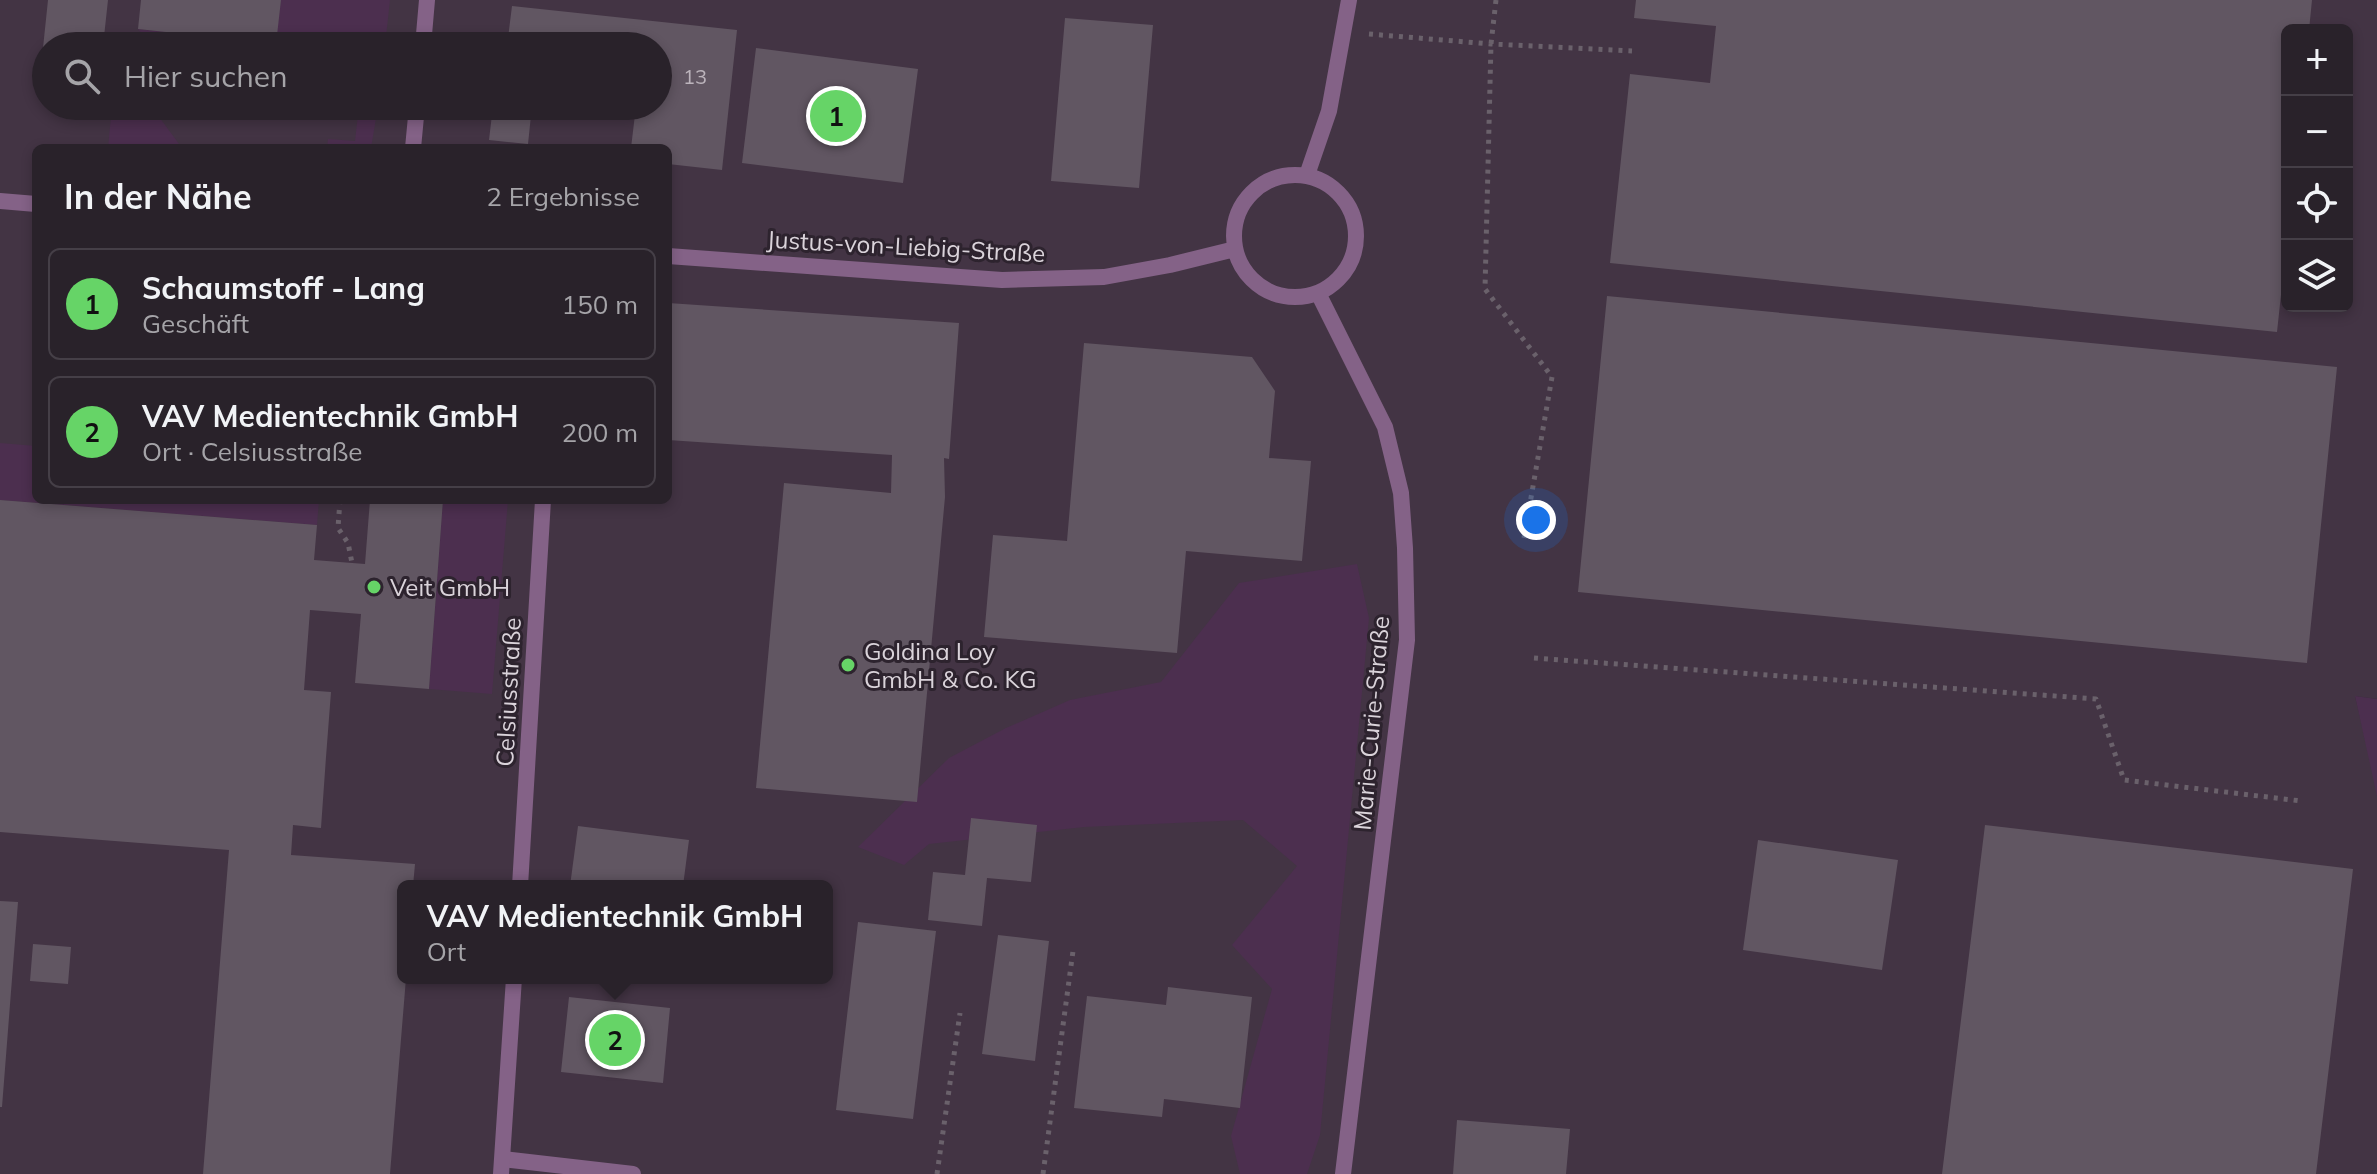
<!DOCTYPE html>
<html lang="de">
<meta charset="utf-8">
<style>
:root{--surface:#29222a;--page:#352f36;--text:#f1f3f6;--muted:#a5a4a8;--line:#453f47;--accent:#66d467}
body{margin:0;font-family:Mulish,sans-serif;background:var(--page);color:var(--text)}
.controls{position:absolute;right:24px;top:24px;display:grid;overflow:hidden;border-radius:12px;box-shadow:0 4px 12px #0003}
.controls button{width:72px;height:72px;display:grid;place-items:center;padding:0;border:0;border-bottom:2px solid var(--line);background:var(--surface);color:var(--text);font:40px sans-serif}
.you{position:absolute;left:1536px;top:520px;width:28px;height:28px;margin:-20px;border:6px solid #fff;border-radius:50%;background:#1a73e8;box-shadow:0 0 0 12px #1a73e833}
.badge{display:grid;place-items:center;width:52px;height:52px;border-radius:50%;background:var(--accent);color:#111;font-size:26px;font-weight:700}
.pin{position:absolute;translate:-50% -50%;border:4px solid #fff;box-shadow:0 2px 8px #0006}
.popup{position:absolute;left:397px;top:880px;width:436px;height:104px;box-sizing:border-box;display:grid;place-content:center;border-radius:12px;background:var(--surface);filter:drop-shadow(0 2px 6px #0005);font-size:26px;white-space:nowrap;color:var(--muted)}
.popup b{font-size:30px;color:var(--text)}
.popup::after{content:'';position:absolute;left:50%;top:100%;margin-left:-16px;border:16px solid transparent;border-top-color:var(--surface)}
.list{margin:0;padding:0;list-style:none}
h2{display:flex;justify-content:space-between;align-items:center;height:104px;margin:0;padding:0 32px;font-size:34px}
h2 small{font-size:26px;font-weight:400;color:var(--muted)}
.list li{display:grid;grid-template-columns:52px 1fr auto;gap:24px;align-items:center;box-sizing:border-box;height:112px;margin:0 16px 16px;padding:0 16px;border:2px solid var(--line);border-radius:12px}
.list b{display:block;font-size:30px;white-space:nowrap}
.list p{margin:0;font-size:26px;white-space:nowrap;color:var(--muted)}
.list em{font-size:26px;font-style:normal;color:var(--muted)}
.icon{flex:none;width:44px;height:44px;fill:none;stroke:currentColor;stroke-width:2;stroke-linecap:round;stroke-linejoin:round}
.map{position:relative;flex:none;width:2377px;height:1174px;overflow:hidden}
.search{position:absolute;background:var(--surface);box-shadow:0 4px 12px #0003;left:32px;top:32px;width:640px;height:88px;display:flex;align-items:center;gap:20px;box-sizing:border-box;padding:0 28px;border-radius:44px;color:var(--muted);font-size:30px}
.panel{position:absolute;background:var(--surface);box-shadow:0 4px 12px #0003;left:32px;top:144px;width:640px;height:360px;border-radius:12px}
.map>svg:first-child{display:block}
.built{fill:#433444;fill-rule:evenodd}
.green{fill:#4c2f4f}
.building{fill:#615662}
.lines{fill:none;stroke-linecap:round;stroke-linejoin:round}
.path{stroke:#6a616b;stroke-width:5;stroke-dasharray:4 6;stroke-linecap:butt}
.lane{stroke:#846287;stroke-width:16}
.street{stroke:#846287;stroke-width:16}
.poi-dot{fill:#66d467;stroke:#2d232e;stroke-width:3}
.labels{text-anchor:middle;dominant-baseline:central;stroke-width:6;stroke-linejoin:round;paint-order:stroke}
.number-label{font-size:20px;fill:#bcb4bc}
.street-label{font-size:24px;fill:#dad3da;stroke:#2d232e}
.poi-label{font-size:24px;fill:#dad3da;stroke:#2d232e;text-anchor:start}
</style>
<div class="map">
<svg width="2377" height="1174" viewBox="0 0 2377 1174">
<rect width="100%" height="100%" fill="#372d38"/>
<path class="built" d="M0,0H2377V699L2355,696L2377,789V1174H0ZM2287,30H2347V306H2287ZM46,46H658V106H46ZM36,148H668V500H36ZM403,886H827V978H403Z"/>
<path class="green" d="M281,0H390L385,46H152L138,29L275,44Z
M112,106H151L182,148H108Z
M359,106H378L371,148H327L328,139L355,141Z
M0,443L36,446V500H319L317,525L0,500Z
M443,500H508L492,694L429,689Z
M1357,564L1369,618L1320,1135L1307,1174H1240L1231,1136L1272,989L1232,945L1297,866L1243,820L1084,827L929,844L904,865L858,847L949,758L1006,728L1070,700L1161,682L1239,583Z
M2355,696L2377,699V796Z"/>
<path class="building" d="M48,0H108L103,46H46V97L38,96Z
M141,0H281L276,44L138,29Z
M1636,0H2312L2309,30H2287V239L2277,332L1610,263L1630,74L1710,83L1716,26L1634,18Z
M512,6L737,30L722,170L668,164V148H631L636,106H658V46H507Z
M1065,18L1153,25L1139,188L1051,181Z
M756,48L918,69L903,183L742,163Z
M493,106H532L528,144L489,140Z
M1607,296L2337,367L2307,663L1578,592Z
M668,303L959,323L949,459L944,458L945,497L917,802L756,788L784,483L891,493L892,455L668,440Z
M1084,343L1252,357L1275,391L1269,458L1311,461L1302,561L1186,551L1177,653L984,637L993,535L1067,541Z
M0,500L317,525L314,560L365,564L370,500H443L429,689L355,683L361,614L310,610L304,690L331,692L326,757L321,828L293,825L291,855L415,864L413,886H403V978H406L390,1174H203L229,850L0,832Z
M971,818L1037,825L1031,882L987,878L982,926L928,920L933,872L965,875Z
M1985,825L2353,869L2316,1174H1942Z
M578,826L689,840L683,886H570Z
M1758,840L1898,860L1882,970L1743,950Z
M0,901L18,902L2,1107H0Z
M858,922L936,931L913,1119L836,1110Z
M998,935L1049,941L1035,1061L982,1054Z
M33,944L71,947L68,984L30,981Z
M1168,987L1252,997L1240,1108L1164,1099L1162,1117L1074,1108L1087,996L1166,1005Z
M569,997L670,1008L663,1083L561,1072Z
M1457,1120L1570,1129L1566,1174H1453Z"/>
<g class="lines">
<path class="path" d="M1496,0L1491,44L1485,289L1552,377L1524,538
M1369,34L1491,44L1632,51
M340,500L338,528L348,543L352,563
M1534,658L2096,699L2124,780L2301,801
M937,1174L960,1013
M1043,1174L1073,951"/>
<path class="lane" d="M503,1159L633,1174"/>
<path class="street" d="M423,46L427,0
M413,148L417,106
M1307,175L1329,111L1349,0
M1234 236a61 61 0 1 1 122 0a61 61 0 1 1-122 0Z
M0,201L36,204
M668,256L1002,280L1104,277L1170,265L1235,249
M1318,293L1385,427L1401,493L1405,548L1407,640L1343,1174
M520,886L543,500
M501,1174L514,978"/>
</g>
<g class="poi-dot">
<circle cx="374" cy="587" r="8"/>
<circle cx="848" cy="665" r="8"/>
</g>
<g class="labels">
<g class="number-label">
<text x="695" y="76">13</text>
</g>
<g class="street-label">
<text transform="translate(906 246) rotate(3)">Justus-von-Liebig-Straße</text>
<text transform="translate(508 692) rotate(-87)">Celsiusstraße</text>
<text transform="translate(1371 723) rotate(-85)">Marie-Curie-Straße</text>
</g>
<g class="poi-label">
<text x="390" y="587">Veit GmbH</text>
<text x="864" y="651">Goldina Loy<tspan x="864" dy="28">GmbH &amp; Co. KG</tspan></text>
</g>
</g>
</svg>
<div class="controls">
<button>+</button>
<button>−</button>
<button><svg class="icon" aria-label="locate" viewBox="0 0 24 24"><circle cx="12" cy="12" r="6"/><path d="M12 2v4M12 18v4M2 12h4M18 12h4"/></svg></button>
<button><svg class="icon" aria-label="layers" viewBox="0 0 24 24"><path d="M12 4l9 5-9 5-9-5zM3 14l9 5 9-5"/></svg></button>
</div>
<div class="you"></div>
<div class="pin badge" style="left:836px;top:116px">1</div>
<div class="pin badge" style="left:615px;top:1040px">2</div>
<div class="popup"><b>VAV Medientechnik GmbH</b>Ort</div>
<div class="search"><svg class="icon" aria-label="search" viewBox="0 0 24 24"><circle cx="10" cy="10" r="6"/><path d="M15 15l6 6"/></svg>Hier suchen</div>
<section class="panel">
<h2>In der Nähe<small>2 Ergebnisse</small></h2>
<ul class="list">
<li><span class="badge">1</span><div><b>Schaumstoff - Lang</b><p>Geschäft</p></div><em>150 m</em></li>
<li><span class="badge">2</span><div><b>VAV Medientechnik GmbH</b><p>Ort · Celsiusstraße</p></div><em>200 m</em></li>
</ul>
</section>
</div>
